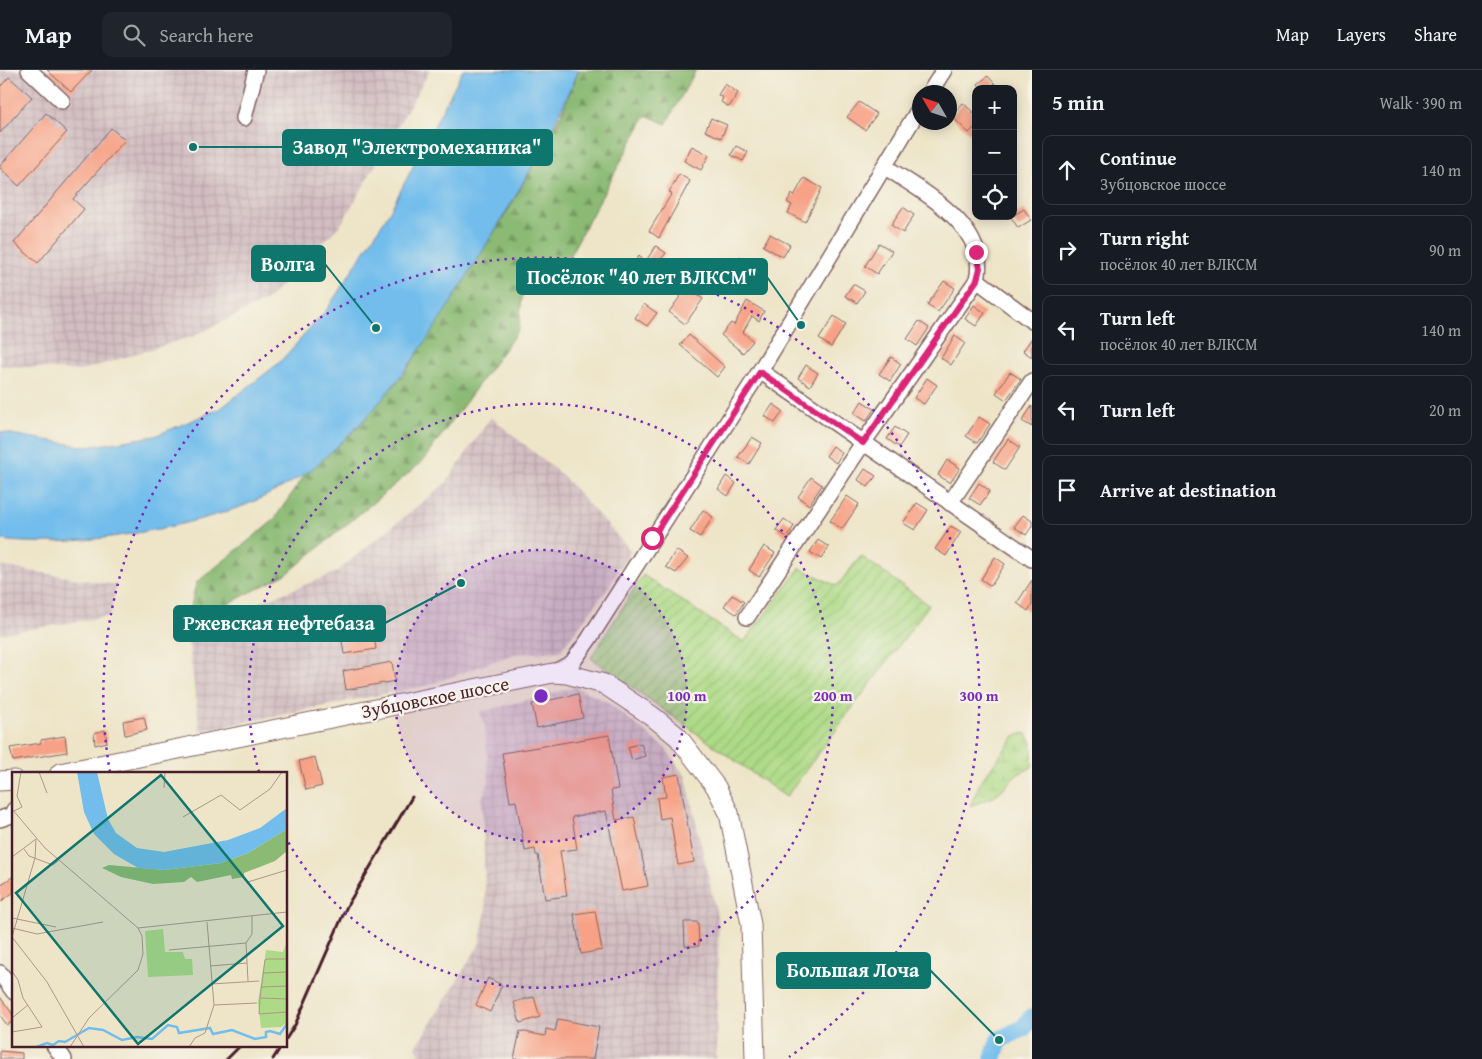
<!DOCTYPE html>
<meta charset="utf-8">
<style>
:root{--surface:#171b24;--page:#20242c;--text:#f1f3f6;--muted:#9ea1a6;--line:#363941}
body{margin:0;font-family:"Gentium Book Plus",serif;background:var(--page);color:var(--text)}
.controls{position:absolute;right:15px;top:15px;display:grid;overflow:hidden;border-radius:10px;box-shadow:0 2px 12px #0003}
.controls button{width:45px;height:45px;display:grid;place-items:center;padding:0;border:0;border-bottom:1px solid var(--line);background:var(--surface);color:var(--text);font:25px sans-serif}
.compass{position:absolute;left:912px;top:15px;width:45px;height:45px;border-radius:50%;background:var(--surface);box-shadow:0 2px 12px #0003;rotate:309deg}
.stop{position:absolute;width:15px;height:15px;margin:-11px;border:4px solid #db2777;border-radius:50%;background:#fff}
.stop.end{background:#db2777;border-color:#fff;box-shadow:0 1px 5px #0008}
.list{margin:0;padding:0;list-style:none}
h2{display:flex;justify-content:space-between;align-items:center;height:65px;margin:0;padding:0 20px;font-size:21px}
h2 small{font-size:16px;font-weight:400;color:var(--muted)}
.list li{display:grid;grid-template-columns:32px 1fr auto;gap:15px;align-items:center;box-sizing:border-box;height:70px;margin:0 10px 10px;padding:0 10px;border:1px solid var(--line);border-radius:10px}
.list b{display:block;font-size:19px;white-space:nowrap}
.list p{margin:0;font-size:16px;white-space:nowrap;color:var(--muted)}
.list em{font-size:16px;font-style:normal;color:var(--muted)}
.icon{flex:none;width:28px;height:28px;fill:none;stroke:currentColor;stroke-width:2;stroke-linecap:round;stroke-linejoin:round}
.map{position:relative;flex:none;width:1032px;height:989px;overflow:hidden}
header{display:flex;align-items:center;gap:30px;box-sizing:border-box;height:70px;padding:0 25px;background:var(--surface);border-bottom:1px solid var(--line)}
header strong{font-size:24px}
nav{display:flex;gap:28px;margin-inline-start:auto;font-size:18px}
.search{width:350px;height:45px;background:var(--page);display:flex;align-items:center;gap:12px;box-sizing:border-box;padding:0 18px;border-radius:10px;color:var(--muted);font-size:19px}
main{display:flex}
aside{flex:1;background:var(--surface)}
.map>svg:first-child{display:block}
.industrial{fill:url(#industrial-grid)}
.forest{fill:url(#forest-firs);stroke:#6a6c4f}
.wetland{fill:url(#wetland-marsh);stroke:#7c7c58}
.garden{fill:url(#garden-furrows);stroke:#7c7c58}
.water{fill:#72bdec;stroke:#5e6e8c}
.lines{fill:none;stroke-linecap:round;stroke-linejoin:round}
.river{stroke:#72bdec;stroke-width:18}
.building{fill:#f7a286}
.minor-casing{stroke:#836462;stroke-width:18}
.major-casing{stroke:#836462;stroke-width:21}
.minor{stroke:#fff;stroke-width:15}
.major{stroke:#fff;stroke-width:19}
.rail{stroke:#4a1f2b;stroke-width:3}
.route{stroke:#db2777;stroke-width:6}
.ring{fill:none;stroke:#7b2cbf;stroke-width:2.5;stroke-dasharray:2.5 5}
.labels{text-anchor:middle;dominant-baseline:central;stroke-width:4.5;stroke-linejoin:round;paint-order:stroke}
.street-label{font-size:19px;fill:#4a1f2b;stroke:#f7f3e8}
.inset-river{fill:none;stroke:#72bdec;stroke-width:2.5}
.inset-road{fill:none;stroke:#ac968a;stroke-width:1}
.view{fill:#0f766e;fill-opacity:0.15;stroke:#0f766e;stroke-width:2.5}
.inset-edge{fill:none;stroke:#4a1f2b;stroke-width:2.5}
.centre{fill:#7b2cbf;stroke:#f7f3e8;stroke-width:2.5}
.ring-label{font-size:15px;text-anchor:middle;font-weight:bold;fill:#7b2cbf;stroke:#f7f3e8;stroke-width:4.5;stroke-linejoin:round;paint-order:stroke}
.leader{fill:none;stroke:#0f766e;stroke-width:2}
.callout-dot{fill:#0f766e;stroke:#f7f3e8;stroke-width:2}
.callout{fill:#0f766e;stroke:#0f766e;stroke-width:2}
.callout-label{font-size:20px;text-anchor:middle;font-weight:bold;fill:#fff}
</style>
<header>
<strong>Map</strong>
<div class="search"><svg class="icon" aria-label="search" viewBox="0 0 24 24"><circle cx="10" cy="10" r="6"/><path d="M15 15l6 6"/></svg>Search here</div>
<nav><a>Map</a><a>Layers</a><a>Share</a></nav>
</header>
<main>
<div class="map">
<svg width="1032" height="989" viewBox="0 0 1032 989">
<defs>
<pattern id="industrial-grid" width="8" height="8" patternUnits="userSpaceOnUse" patternTransform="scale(1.25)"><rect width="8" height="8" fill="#d2bec2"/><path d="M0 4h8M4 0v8" fill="none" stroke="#b6a3a7"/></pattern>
<pattern id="forest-firs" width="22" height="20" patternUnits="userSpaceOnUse" patternTransform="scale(1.25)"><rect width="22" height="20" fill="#8aba73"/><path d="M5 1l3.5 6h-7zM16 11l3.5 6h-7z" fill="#73975f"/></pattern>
<pattern id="wetland-marsh" width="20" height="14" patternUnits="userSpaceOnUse" patternTransform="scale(1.25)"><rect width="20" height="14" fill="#adda86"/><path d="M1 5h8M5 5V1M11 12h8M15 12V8" fill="none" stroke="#96bb74"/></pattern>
<pattern id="garden-furrows" width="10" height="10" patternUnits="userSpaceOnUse" patternTransform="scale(1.25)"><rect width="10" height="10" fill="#adda86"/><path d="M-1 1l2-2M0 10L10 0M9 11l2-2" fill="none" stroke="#96bb74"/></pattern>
</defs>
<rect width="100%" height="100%" fill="#f7f3e8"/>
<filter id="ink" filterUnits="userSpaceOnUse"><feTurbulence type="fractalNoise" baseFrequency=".02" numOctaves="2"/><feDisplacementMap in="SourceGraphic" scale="10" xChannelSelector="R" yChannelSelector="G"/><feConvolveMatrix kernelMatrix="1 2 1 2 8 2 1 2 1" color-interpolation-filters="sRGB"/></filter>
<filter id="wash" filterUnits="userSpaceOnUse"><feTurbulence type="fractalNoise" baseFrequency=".0096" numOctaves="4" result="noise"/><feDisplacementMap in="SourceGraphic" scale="20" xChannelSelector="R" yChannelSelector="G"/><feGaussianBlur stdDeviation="1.12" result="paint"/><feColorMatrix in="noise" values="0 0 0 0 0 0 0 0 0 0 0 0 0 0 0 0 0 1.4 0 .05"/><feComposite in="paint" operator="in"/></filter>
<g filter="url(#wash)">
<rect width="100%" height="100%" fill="#eee5c9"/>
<path class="industrial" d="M0,0H430L342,153L267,230L194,266L80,301L0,295Z
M491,347L563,406L631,481L605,522L560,581L514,584L429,615L200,661L187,561L335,503L446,413Z
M0,496L116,515L110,546L0,564Z
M576,617L607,632L664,677L686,707L719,855L716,989H423L416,977L479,875L486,841L482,728L489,712L485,656L480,642Z"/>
<path class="forest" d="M579,0H696L666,54L646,45L558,207L523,215L519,259L422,392L288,503L187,555L196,513L273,451L306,403L354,361L404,304L510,137L561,45Z"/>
<path class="wetland" d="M1025,663L1032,672V697L1018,704L994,727L970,736L981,711L1015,666Z"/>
<path class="garden" d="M861,486L929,535L786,727L591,588L643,505L744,572L800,498L837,516Z"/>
<path class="water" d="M463,0H579C550,70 511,135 471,200C431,265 391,329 333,380C324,388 315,397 305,404C287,415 260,430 240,437C176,460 67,479 0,470V362L87,377L155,366L221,338L279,293L326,241L389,143Z"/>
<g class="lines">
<path class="river" d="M993,989L999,970L1023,958L1032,947"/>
</g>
<g id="blocks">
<path class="building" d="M47,0H92L71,22Z
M988,6L999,19H982L978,14Z
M9,7L32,27L0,63V17Z
M725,14L738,23L729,37L721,32L723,28L718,25Z
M859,32L877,44L865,60L847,47Z
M963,33L976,45V56L969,63L951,46Z
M46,43L67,62L19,116L0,98V96Z
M711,48L727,55L721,68L705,61Z
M111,58L125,70L73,129L84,139L38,193L14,173Z
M692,76L709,85L701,100L684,91Z
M736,76L748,82L743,91L731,85Z
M679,104L690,111L659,168L649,161L672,123L669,122Z
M804,108L822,118L805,152L788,143L792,135L787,132L792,124L794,126Z
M903,137L914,145L903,163L891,155Z
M1024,139L1031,150L1018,158L1011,147Z
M770,164L790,175L783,187L763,176Z
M879,173L892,181L877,204L865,196Z
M656,176L666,183L647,206L633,194L639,186L645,192Z
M739,187L756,198L745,216L728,205Z
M944,211L955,218L938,242L927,235Z
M853,214L865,221L857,233L845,226Z
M687,217L703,229L685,254L669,242Z
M747,231L764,241L759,251L752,246L743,262L753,271L743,283L721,265L731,253L734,255Z
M644,234L657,243L647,256L635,248Z
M974,235L985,243L976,256L965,249Z
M834,246L846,254L831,277L819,269Z
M919,251L929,258L917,276L907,269Z
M689,265L725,297L717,307L680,275Z
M955,266L965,273L951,295L941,288Z
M1032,268V287L1023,281Z
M891,287L901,294L890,311L879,304Z
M806,295L818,303L810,316L798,308Z
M1010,302L1021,309L1006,330L996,323Z
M927,308L937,315L924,334L914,328Z
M862,331L874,339L866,351L854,343Z
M773,334L783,341L775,353L765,346Z
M1032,336V357L1022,351Z
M979,347L990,354L977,373L966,366Z
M895,357L907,365L899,377L887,369Z
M752,367L762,373L749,394L738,387Z
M1008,369L1020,377L1005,400L993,392Z
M833,376L842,383L836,393L826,386Z
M947,390L960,398L950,413L938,405Z
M865,399L876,406L868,417L858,410Z
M726,406L736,413L728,426L718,419Z
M811,407L822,415L809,435L798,427Z
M979,413L990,421L980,435L969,428Z
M847,426L859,434L842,459L830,451Z
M917,433L928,440L915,460L903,453Z
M703,440L713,447L700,467L690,461Z
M1023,445L1032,451V456L1026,465L1014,457Z
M784,449L794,456L787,467L776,460Z
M951,456L961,462L946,486L935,479Z
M818,470L829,477L821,489L810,482Z
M764,476L775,483L759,507L749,500Z
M676,480L688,488L676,503L666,497Z
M995,487L1005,494L991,516L981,509Z
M1032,510V535L1028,541L1017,533Z
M732,525L744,532L736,544L724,536Z
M374,566L376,579L344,584L342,571Z
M392,592L395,611L346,620L343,601Z
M578,624L583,648L537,658L532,634Z
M144,647L147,660L125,665L123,651Z
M105,660L107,672L95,675L94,663Z
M609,665L618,719L611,720L616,750L634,747L648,816L622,821L606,741L572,747L577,779L560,781L567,826L545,829L538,785H536L535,779L525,781L516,731L510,732L502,683Z
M65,666L67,682L13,691L10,678L41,673V670Z
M641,673L645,686L632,690L628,677Z
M315,687L322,716L306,720L299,691Z
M679,704L694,792L678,795L670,747L660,749L657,728L666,727L663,707Z
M14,806V822L0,832V815Z
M595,841L602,880L581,884L574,844Z
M684,852H698L699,876H685Z
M488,908L502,915L490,942L476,935Z
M0,927L14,946V951L7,955L0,945Z
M534,927L540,947L520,953L514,932Z
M558,949L599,957L593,989H514L520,961L545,966L546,959L555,961Z
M0,981L22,983V989H0Z"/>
</g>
</g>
<g filter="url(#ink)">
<use href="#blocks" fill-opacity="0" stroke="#836462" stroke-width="1"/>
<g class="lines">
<g class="minor-casing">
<path id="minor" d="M29,0L62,31
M930,22L944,0
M244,48L256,0
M884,96C921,121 990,156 977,210
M760,301L1032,489
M950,433L1032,311
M747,547L863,373L977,210L1032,251
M553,603L572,593L589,569L760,301L919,39
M0,749L12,745L14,740
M0,903L14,922
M54,975L64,989"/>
</g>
<g class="major-casing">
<path id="major" d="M60,703L553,603L567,604L604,614L652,646L678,667L716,717L729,743L751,854L755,989
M0,711L14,710"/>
</g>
<use href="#minor" class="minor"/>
<use href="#major" class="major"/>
<path class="rail" d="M286,969L295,955L347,836L412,727
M227,989L241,975
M273,989L282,975"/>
</g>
</g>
<g class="lines" filter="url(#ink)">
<path class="route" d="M652,468L760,302L863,373L977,210L980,198L976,182"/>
</g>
<circle cx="541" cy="626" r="146" fill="#7b2cbf" fill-opacity=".12"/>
<g class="ring">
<circle cx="541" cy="626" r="146"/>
<path d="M259 702A292 292 0 1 1 287 770"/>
<path d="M110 702A438 438 0 1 1 789 987"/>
</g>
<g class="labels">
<g class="street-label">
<text transform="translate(435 627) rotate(-11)">Зубцовское шоссе</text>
</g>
</g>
<g transform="translate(12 702)">
<rect width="275" height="275" fill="#eee5c9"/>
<path d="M275,57V79L263,89L232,101V105L220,107L219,103L185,110L179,105L172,110L141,112L109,105L90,96L97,93L152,98L209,91L236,81Z" fill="#8aba73"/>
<path d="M151,157L153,180H171L173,187H180L181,203L136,205L133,159ZM275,169V250L269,255L249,256L246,230L254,178L271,180Z" fill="#adda86"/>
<path d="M65,0H85L96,47L104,61L125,76L152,80L216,68L248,56L275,36V57L236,81L209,91L152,98L126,96L102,82L82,62L72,40Z" fill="#72bdec"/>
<path class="inset-river" d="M24,275L35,271L41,273L47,269L53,270L77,256L91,258L110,268L125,265L140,267L156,253L165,255L167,261L198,256L201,262L220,258L243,267L254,265V260L258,259L268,262L275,252"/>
<path class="inset-road" d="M27,0L35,21M152,16L153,0M0,37L33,76L126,156L130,164L131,182L126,198L77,246L58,275M2,39L10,35L5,24L9,0M171,45L209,23L228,38L258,17L270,0M12,77L17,84L41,93L46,89M0,85L24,67M236,110L275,98M0,146L44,155M0,156L25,162L91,150M126,156L275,140M0,165L23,86L24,67M0,165L35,210L72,275M234,171L240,162V144M157,178L234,171L236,209M256,187L253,188L248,226L275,227M256,187H275M198,194L235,191M0,199L6,208L11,226L30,255L0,260M251,201L275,200M199,212L247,209M249,215L275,214M248,226L247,242L275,240M202,233L245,231M0,246L16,233M177,275L183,266L193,261L202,233L195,150"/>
<path class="view" d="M149,3L271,154L126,272L4,121Z"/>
<rect width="275" height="275" class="inset-edge"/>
</g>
<circle cx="541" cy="626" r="8" class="centre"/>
<g class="ring-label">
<text x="687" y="631">100 m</text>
<text x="833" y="631">200 m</text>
<text x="979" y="631">300 m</text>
</g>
<path class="leader" d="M193 77L283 77M376 258L325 194M801 255L767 207M461 513L385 553M999 970L930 900"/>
<g class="callout-dot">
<circle cx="193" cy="77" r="5"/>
<circle cx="376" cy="258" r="5"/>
<circle cx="801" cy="255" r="5"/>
<circle cx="461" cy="513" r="5"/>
<circle cx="999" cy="970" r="5"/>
</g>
<g class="callout">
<rect x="283" y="60" width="269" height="35" rx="5"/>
<rect x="252" y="176" width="73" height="35" rx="5"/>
<rect x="517" y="189" width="250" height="35" rx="5"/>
<rect x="174" y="536" width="211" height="35" rx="5"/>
<rect x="777" y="883" width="153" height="35" rx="5"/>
</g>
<g class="callout-label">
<text x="417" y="84">Завод "Электромеханика"</text>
<text x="288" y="201">Волга</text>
<text x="642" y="214">Посёлок "40 лет ВЛКСМ"</text>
<text x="279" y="560">Ржевская нефтебаза</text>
<text x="853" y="907">Большая Лоча</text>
</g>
</svg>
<div class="controls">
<button>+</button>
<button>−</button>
<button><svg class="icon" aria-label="locate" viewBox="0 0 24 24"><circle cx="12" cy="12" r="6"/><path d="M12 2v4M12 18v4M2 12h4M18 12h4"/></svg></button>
</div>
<svg class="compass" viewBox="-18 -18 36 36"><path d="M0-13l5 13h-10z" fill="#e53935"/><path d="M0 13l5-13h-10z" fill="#9ea1a6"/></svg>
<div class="stop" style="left:652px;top:468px"></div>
<div class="stop end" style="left:976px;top:182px"></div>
</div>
<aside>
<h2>5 min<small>Walk · 390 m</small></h2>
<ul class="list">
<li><svg class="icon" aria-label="ahead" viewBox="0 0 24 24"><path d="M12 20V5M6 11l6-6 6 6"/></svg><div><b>Continue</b><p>Зубцовское шоссе</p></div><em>140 m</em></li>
<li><svg class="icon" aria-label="right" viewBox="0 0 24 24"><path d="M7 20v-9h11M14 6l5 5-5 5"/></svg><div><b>Turn right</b><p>посёлок 40 лет ВЛКСМ</p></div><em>90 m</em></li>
<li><svg class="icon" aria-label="left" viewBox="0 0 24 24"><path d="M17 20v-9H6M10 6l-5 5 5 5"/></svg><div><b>Turn left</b><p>посёлок 40 лет ВЛКСМ</p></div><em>140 m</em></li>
<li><svg class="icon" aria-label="left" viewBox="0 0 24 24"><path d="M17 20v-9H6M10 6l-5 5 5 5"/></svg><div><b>Turn left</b></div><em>20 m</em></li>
<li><svg class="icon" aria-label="arrive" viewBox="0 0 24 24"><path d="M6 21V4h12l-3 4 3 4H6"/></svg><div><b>Arrive at destination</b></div></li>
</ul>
</aside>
</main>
